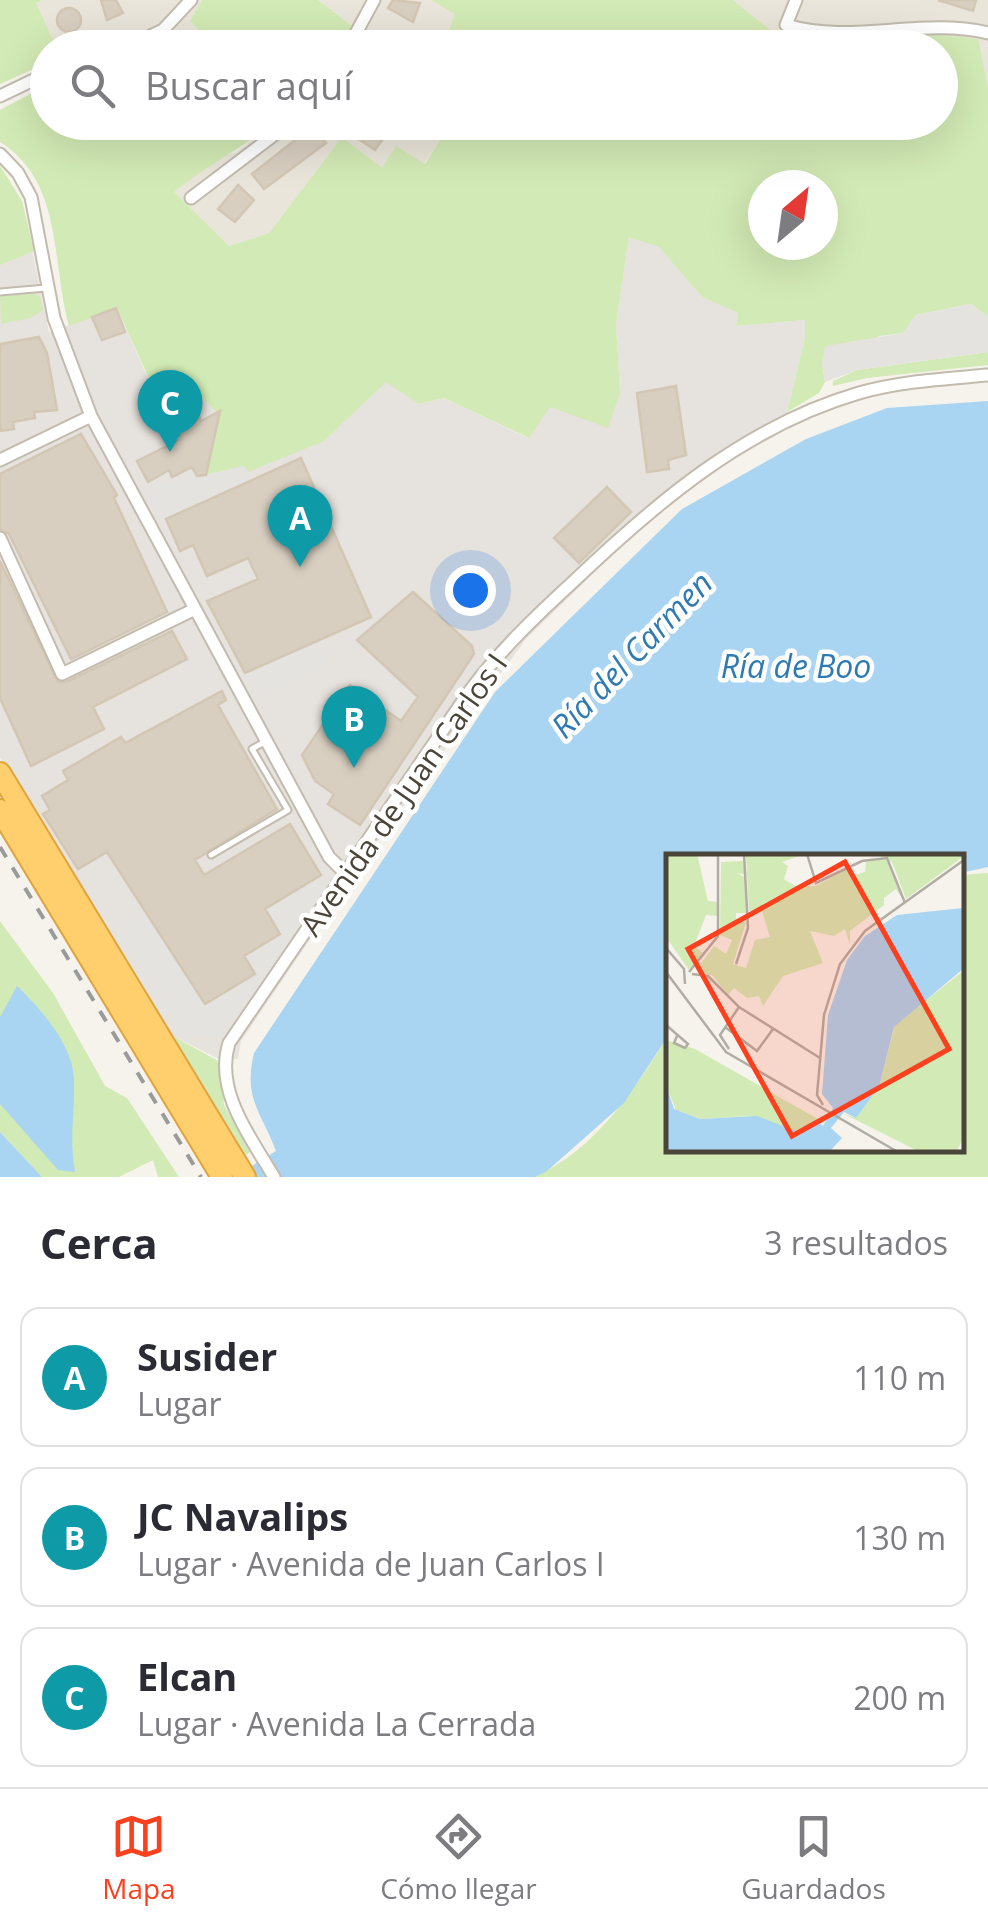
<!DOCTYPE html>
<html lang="es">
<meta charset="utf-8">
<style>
:root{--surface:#fff;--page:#f7f7f7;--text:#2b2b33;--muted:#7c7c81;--line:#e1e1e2;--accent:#fc3f1d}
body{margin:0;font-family:"Open Sans",sans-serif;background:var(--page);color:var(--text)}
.compass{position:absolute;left:748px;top:170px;width:90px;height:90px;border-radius:50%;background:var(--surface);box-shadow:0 10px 40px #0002;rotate:29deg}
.you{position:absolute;left:470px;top:590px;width:35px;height:35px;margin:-25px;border:8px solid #fff;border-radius:50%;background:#1a73e8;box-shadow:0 0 0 15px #1a73e833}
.badge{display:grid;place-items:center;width:65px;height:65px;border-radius:50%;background:var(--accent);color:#fff;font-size:32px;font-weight:700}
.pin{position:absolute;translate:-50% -82px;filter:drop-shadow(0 2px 5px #0008)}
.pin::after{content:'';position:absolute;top:52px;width:35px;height:30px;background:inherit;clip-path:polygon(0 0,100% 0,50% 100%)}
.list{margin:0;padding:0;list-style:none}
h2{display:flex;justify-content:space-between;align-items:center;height:130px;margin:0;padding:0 40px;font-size:42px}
h2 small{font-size:32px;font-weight:400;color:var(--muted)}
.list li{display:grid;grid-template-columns:65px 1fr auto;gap:30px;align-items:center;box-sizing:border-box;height:140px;margin:0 20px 20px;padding:0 20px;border:2px solid var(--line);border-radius:20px}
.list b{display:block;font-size:38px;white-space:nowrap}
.list p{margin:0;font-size:32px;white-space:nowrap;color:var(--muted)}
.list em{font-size:32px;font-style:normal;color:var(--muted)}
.icon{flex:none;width:55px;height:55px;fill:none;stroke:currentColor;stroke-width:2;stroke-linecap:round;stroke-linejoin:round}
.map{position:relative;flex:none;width:988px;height:1177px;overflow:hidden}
.search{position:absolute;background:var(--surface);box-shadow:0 10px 40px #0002;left:30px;right:30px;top:30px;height:110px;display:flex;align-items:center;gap:25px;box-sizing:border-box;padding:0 35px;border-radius:55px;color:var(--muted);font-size:38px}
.sheet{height:610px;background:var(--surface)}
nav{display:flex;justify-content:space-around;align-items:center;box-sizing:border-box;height:140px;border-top:2px solid var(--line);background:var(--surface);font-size:28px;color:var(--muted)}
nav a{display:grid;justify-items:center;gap:5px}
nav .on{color:var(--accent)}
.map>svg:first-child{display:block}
.residential{fill:#eae5da}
.industrial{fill:#e6e2dd}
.green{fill:#d2eab5;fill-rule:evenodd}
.parking{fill:#e5e3e0}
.water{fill:#a9d4f2}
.building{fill:#d8cfc1;stroke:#d3c7b4;stroke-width:2.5}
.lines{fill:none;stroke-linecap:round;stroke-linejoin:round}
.lane-casing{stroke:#c2bbae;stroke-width:9}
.street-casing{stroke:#c2bbae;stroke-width:15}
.highway-casing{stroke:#e0a43c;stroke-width:24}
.lane{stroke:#fff;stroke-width:5}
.street{stroke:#fff;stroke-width:11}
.highway{stroke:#ffcf6e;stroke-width:20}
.rail{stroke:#9a9a9a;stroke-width:4;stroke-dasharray:12 12;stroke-linecap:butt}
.labels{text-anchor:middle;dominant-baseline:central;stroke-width:9;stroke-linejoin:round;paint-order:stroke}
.street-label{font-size:30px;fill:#4b4439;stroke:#fff}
.water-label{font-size:32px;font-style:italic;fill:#2e7ab2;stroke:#fff}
.inset-road{fill:none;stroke:#b2ada4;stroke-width:2.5}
.view{fill:#fc3f1d;fill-opacity:0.15;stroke:#fc3f1d;stroke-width:5}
.inset-edge{fill:none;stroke:#4b4439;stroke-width:5}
</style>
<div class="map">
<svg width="988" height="1177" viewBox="0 0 988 1177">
<rect width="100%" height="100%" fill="#f6f3ec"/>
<path class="residential" d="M42,0H202L190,21L213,47H56L35,3Z
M318,0H431L456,13L443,47H337L352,26Z
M733,0H988V88L927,31L838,40L787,32L790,46Z
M439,122L448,129L424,164L382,169L342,137L269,233L229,246L173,192L215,158L237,152L274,123Z"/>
<path class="industrial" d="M0,166L22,201L49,332L117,308L154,392L185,379L219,415L207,475L324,441L386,381L419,404L444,398L528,438L549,407L620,393L616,324L629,237L659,246L702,297L738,313L736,326L805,320V338L782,432L723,465L652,516L526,639L364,860L241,1041L238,1059L217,1058L173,1036L0,758Z"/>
<path class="green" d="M0,0H42L36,3L56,47L48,48L47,63L0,84Z
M202,0H318L352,26L337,47H213L190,21Z
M431,0H733L789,45L786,32C851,42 913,29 978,39L988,88V317L971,304L916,315L903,333L880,336L822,363L825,382L819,393L787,412L805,338V320L736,326L738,313L702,297L659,247L629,237L616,324L620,393L608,428L550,407L529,438L444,398L419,404L386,382L324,441L248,472L243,466L206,475L219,415L185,379L155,392L117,308L69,326C51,263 64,182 0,142V110L47,85L48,122H168L171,126L176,122L274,123C241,149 207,165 174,192L229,246L269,233L342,137L382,168L396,146L425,164L447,129L439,123L940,122V48L443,47L455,14ZM763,185H823V245H763Z
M0,166L22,201L34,251L0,265Z
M34,294L40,296L43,310L30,318L1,324L0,296Z
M988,352V365L867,378L833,386V381L857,370Z
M988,873V1177H534C596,1149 633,1092 668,1036V1150H960L961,875Z
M0,921L53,993L105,1086L127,1098L179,1177H158L153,1160L119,1177H42L0,1132Z
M173,1036L220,1062L224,1105L250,1152L246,1155Z"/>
<path class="parking" d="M971,304L988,317V352L857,370L825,382L822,363L825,346L903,333L916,315Z
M244,466L254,479L161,521L144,489Z
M319,640L329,662L255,695L251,688L254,685L243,674Z
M321,875L329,885L219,1039L191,1034L174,1023L116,928L148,910L255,974L244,956L280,934L265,909Z"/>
<path class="water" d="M988,401V867L961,873L960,857H668V1036L624,1103L547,1171L535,1177H234L276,1151C261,1111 243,1099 254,1053L495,692L682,509L806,439L887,408Z
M17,986C40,1008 73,1045 74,1079C75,1113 69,1137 75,1172L58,1170L0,1104V1017Z
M0,1132L42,1177H0Z"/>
<path class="building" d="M101,0H116L123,13L107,20Z
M393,0L420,3L413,22L388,8Z
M938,0H976L973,11Z
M57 20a12 12 0 1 1 24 0a12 12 0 1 1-24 0Z
M368,122L392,126L375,150L357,138Z
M313,126L326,143L264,189L252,174Z
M238,185L254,200L235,222L218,209Z
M116,308L125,332L102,340L92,317Z
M39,337L47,353L57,410L34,412L35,418L13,422L14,429L0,431V344Z
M185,379L201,421L220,411L206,475L197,476L192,467L172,477L169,470L148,482L137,461L181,439L158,392Z
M676,386L686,455L668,460L669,469L647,472L637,393Z
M81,434L117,495L114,498L167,612L71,659L9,534L0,529V474Z
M301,458L371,617L245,673L207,601L258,579L248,558L207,576L193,545L180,551L166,519Z
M607,487L631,512L579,563L554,538Z
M0,561L58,682H66L172,631L187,659L93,707L104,729L31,766L0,698Z
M413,592L472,646L474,654L360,825L328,804L334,794L315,781L302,755L350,685L401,721L418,697L357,640Z
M222,691L226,700L218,705L277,809L195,860L204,875L290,824L321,875L265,909L280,934L244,956L255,974L205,1004L107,852L78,869L43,814L50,810L42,796L68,780L63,771L121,737L125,743Z"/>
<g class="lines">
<g class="lane-casing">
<path id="lane" d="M0,292L46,288
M211,855L288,810L252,749L266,741"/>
</g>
<g class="street-casing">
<path id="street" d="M796,0L786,25C852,45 921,17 988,33
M125,48L163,30L191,0
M348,48L374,0
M0,96L48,73
M0,154L18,173L31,197L54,318L91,416L329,857L346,874
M191,198L291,122
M0,460L91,416
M0,538L62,674L195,609
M274,1177C251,1138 214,1091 229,1043L469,692C499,651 537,615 574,581C657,502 746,426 859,393C901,381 945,379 988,375"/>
</g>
<g class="highway-casing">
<path id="highway" d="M0,773L245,1177
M0,810L222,1177"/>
</g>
<use href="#lane" class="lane"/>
<use href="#street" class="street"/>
<use href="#highway" class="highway"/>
<path class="rail" d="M0,847L201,1177"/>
</g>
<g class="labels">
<g class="street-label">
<text transform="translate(403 794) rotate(-55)">Avenida de Juan Carlos I</text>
</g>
<g class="water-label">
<text transform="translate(631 654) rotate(-46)">Ría del Carmen</text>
<text x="796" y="665">Ría de Boo</text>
</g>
</g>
<g transform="translate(666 854)">
<rect width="298" height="298" fill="#f6f3ec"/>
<path d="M0,0H31L42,47L52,48V62L40,61L28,92L37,99L23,116L0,83ZM80,0H139L116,8L122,12L118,25L129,32H150L181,15L187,22L199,18L200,8L220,5L237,46L230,35L218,44V51L184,77V91L179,75L168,82L144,77L157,109L117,122L97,152L93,142L81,144L68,134L62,141L47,122L30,116L48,92L60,100L66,86L54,81L55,8L77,7L81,21L71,19L80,24V59H70V66L80,68L67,110L80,114L89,86L104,83L96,57H83ZM211,0H297L298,2L240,45L226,8ZM297,117L298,282L291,297H252L176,259L190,264L213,233L229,171ZM0,186L29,195L159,269L149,267L132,279L84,262L35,265L10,256L0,231Z" fill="#d2eab5"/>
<path d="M297,54V115L228,173L213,233L190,264L178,258L165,274L176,284L164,297H0V231L8,255L34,265L91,262L135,279L149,266L157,272L167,254L156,240L162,161L181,106L199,82L231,61Z" fill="#a9d4f2"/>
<path class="inset-road" d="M141,0L150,29L196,7L221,4L239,49M0,94L18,115L19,130M70,110L82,74L78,0M0,118L60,198L230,297M23,118L52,82V0M26,120L42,122L73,153L154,204M0,171L22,190L19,194L8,189L11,182M59,173L91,197L107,175M63,195L54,181L73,153M157,251L151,241L158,161L174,110L199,77L298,6"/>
<path class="view" d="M179,8L283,195L126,282L22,95Z"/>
<rect width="298" height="298" class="inset-edge"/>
</g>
</svg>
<svg class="compass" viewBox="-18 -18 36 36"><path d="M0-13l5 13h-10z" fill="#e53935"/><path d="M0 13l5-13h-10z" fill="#7c7c81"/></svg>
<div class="you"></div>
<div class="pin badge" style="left:300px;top:567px;background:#0f9aa8">A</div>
<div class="pin badge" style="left:354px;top:768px;background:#0f9aa8">B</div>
<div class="pin badge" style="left:170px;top:452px;background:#0f9aa8">C</div>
<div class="search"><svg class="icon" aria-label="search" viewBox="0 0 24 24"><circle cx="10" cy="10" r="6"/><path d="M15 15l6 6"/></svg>Buscar aquí</div>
</div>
<section class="sheet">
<h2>Cerca<small>3 resultados</small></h2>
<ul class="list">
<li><span class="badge" style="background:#0f9aa8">A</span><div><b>Susider</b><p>Lugar</p></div><em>110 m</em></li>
<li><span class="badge" style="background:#0f9aa8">B</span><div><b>JC Navalips</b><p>Lugar · Avenida de Juan Carlos I</p></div><em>130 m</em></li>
<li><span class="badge" style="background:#0f9aa8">C</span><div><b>Elcan</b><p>Lugar · Avenida La Cerrada</p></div><em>200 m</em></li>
</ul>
</section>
<nav>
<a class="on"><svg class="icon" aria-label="map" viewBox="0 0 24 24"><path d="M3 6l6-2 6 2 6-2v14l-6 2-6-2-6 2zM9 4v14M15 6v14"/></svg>Mapa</a>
<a><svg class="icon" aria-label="directions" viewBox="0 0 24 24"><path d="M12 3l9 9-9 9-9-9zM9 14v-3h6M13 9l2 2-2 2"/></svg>Cómo llegar</a>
<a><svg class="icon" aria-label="saved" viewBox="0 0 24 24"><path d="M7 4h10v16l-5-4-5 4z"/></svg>Guardados</a>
</nav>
